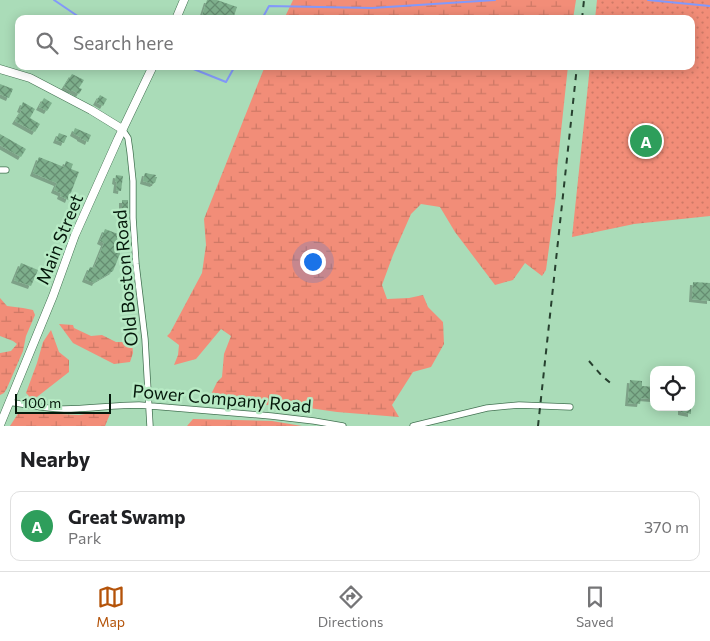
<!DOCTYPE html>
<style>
:root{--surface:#fff;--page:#f6f6f6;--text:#202124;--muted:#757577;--line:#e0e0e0;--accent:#b45309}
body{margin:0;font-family:Commissioner,sans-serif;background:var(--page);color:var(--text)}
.controls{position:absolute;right:15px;bottom:15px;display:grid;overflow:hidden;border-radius:10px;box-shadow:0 2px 12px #0003}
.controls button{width:45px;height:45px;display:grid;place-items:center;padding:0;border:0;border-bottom:1px solid var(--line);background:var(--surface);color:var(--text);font:25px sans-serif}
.scale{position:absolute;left:15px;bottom:12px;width:96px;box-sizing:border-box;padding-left:5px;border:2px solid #05180b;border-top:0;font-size:14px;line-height:18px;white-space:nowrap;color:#05180b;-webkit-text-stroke:4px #b7eac4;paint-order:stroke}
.you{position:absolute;left:312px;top:261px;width:18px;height:18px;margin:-12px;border:4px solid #fff;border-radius:50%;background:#1a73e8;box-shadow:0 0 0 8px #1a73e833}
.badge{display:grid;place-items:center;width:32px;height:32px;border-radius:50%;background:var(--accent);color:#fff;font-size:16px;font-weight:700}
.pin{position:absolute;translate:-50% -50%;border:2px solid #fff;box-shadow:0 1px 5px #0006}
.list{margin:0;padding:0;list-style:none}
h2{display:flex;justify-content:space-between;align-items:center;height:65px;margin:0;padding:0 20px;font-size:21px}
h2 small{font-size:16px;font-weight:400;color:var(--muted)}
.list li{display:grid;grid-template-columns:32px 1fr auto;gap:15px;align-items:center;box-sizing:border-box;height:70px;margin:0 10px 10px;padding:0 10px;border:1px solid var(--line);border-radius:10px}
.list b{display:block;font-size:19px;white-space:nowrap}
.list p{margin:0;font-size:16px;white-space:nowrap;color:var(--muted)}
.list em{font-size:16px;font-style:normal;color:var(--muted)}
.icon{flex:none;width:28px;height:28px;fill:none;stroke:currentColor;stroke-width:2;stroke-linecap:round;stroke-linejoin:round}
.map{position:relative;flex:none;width:710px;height:426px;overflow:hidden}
.search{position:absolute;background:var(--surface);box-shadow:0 2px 12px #0003;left:15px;right:15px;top:15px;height:55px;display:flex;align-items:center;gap:12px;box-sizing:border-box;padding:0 18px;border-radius:10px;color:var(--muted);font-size:19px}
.sheet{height:145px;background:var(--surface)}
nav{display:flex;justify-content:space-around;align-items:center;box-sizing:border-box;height:70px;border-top:1px solid var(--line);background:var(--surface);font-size:14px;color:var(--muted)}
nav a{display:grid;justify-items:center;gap:2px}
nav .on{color:var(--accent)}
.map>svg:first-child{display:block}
.wetland{fill:url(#wetland-marsh)}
.park{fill:url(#park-dots)}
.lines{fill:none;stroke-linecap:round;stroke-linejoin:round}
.stream{stroke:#8399fa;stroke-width:2}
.building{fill:url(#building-cross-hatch);filter:url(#shadow)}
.street-casing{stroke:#437252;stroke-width:7}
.secondary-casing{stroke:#437252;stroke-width:9}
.street{stroke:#fff;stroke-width:5.5}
.secondary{stroke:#fff;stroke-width:8}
.rail{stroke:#27402f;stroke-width:2;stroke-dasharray:6 6;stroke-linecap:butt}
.labels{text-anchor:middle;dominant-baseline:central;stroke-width:5;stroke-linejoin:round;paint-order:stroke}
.street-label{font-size:18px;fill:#05180b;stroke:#b7eac4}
</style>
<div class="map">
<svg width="710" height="426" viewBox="0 0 710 426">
<defs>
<pattern id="wetland-marsh" width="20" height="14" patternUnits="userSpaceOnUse" patternTransform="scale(1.25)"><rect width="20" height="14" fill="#f28d78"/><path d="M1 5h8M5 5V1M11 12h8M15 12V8" fill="none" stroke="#ce7966"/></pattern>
<pattern id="park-dots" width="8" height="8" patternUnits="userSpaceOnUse" patternTransform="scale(1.25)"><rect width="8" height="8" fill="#f28d78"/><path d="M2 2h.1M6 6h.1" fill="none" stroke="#ce7966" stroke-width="1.8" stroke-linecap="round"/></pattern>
<pattern id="building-cross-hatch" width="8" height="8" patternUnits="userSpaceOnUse" patternTransform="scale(1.25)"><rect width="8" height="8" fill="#7eaf8c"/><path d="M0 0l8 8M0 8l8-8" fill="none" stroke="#658d71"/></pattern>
<filter id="shadow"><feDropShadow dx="-3" dy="3" stdDeviation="0" flood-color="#0004"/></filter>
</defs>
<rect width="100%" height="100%" fill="#aadcb8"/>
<path class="wetland" d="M293,0H576L573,19H284Z
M265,66H568L557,169L556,195L546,270L542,276L525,263L513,280L495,285L455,232L440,207L421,204L411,214L393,255L382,285L387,299L409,298L423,295L428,307L443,322L444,344L431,367L413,372L392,405L399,417L337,412L288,405H206L217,382L222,377L224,354L231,336L221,329L196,359L174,365L178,355L179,345L167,336L170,333L202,273L206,245L204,219Z
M0,298L7,306L23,308L33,310L35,315L26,336L23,351L7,388L4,393L0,395V353L11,351L17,344L13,341L0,336Z
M59,324L73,325L74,328L91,336L102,335L116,342H132L133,353L130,362L114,364L73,343Z
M51,330L59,352L69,360V372L33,400L26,393L37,363L43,342Z
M19,412L79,415L100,412L110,414L105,426H10Z
M193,419L272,421L302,426H187Z"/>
<path class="park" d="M597,0H710V216L634,224L572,237L590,66H691V19H595Z"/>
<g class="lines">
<path class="stream" d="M54,0L82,19
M648,0L710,6
M262,19L269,6L372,8L495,0
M186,66L226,82L235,66"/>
</g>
<path class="building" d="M207,0H217L237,7L233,19H201Z
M72,74L84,80L79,88L82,89L79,94L72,90L71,91L64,87Z
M0,84L13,89L9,98L0,94Z
M100,95L107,99L103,106L96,102Z
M44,98L52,103L47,111L39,107Z
M23,102L35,109L30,118L40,124L35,132L15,121L22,110L20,109Z
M75,128L91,135L88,142L80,138V137L73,133Z
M59,133L67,136L64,143L56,140Z
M0,134L26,149L21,157L0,145Z
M39,157L64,167L66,161L73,164L71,169L79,172L68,200L60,196L61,193L54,190L57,183L33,173Z
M145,173L156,175L155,177H157L155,183H154L153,184L143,181Z
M116,175L123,176L121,191L116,190L117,182L115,181Z
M122,200H128V211L122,212Z
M105,229L118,234L117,237L120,254L113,271L96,281L95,283L85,279L90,267L94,268L104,243L100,241Z
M21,263L38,270L31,286L14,280Z
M693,282L710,283V301L692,299Z
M630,380L642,381V386L654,387V399L641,398L640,404L628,403Z
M681,407H691V414L681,412Z"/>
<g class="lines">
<g class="street-casing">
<path id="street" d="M122,129L128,138L130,152L133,181V218L136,264L145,339L150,426
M0,170H6
M9,402C27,405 46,409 64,409C89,409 114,405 139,405L271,416L314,421L343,426
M413,426L487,408L519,405L570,407"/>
</g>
<g class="secondary-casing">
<path id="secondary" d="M176,19L184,0
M0,69L30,78L91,110L122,129
M0,425L53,296L75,235L118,139L153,66"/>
</g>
<use href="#street" class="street"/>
<use href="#secondary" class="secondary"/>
<path class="rail" d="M582,19L584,0
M589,361L602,376L613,385
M538,426L577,66"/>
</g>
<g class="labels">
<g class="street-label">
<text transform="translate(59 239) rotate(-68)">Main Street</text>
<text transform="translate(125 278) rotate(-95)">Old Boston Road</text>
<text transform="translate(222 398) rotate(5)">Power Company Road</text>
</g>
</g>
</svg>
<div class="controls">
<button><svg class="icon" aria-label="locate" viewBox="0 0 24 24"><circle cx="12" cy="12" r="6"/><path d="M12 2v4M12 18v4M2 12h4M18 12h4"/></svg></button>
</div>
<div class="scale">100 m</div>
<div class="you"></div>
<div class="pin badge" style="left:646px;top:141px;background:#2e9e5b">A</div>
<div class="search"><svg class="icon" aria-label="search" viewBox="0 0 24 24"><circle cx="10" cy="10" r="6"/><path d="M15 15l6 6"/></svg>Search here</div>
</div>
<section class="sheet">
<h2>Nearby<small></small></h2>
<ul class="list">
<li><span class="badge" style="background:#2e9e5b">A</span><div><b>Great Swamp</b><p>Park</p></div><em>370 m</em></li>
</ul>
</section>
<nav>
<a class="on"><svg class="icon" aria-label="map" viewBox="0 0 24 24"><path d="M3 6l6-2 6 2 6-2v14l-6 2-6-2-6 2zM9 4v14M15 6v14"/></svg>Map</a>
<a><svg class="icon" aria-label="directions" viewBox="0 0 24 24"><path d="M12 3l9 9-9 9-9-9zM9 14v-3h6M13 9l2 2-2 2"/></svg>Directions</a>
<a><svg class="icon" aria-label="saved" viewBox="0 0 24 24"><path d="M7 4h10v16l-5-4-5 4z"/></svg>Saved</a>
</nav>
